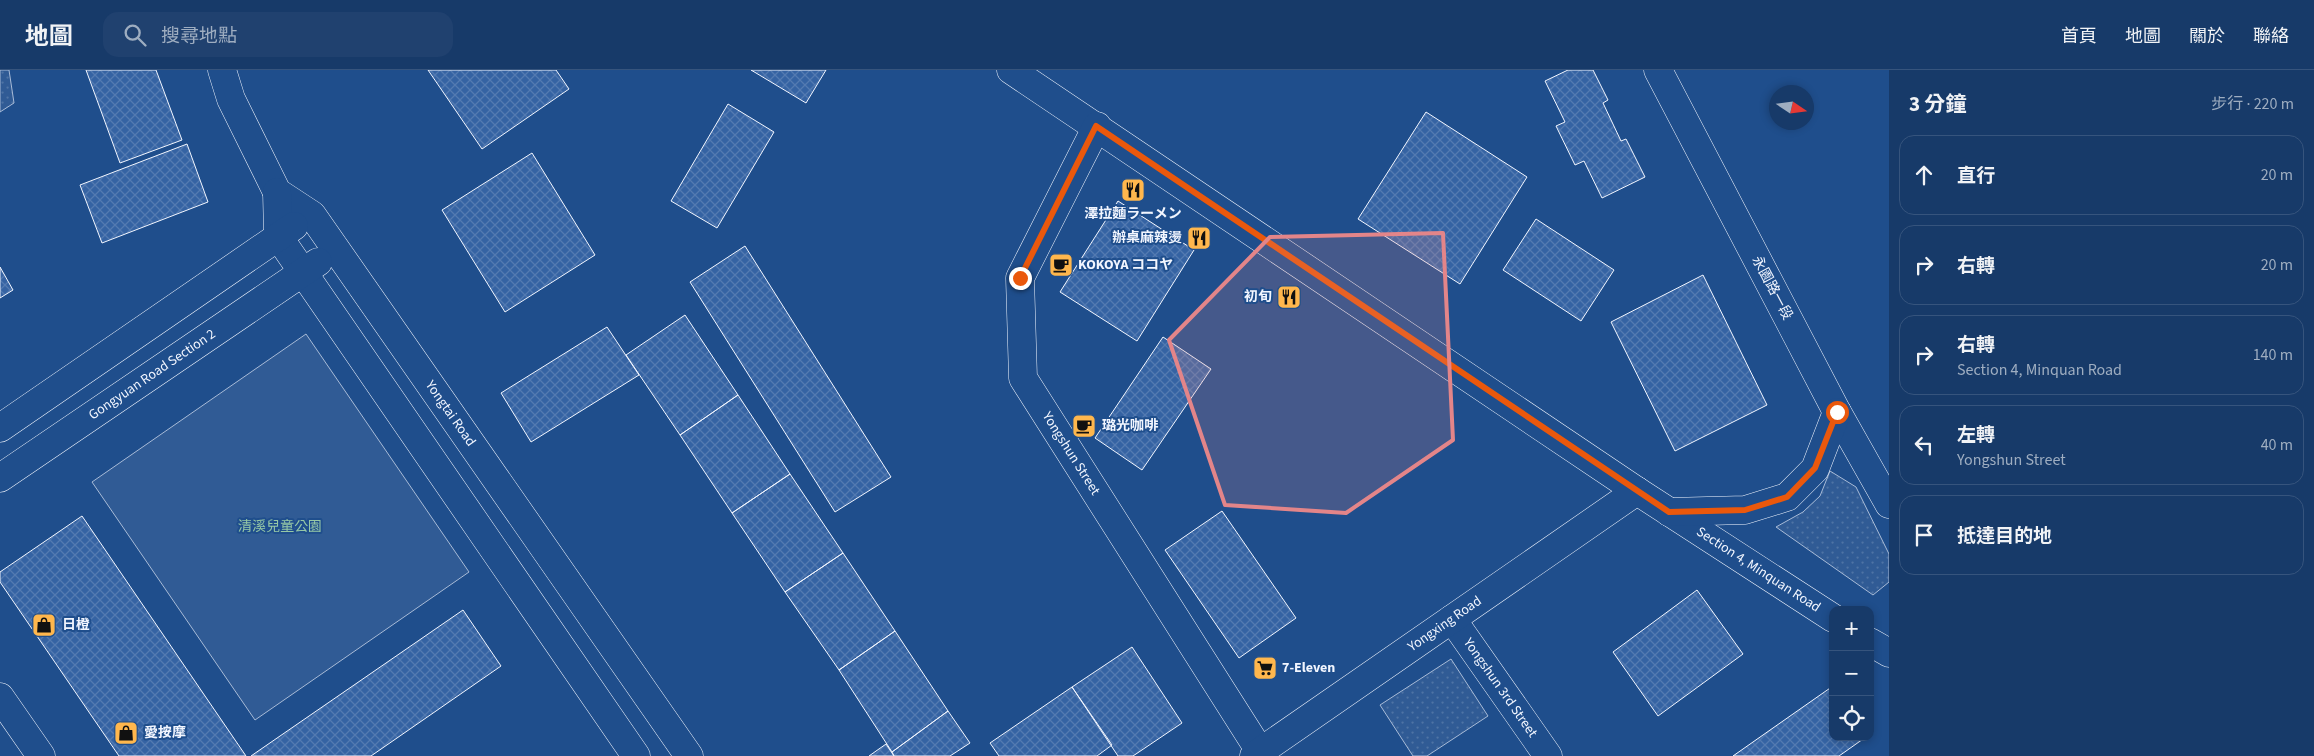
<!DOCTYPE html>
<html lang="zh-TW">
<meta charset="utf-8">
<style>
:root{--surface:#173a69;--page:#20416f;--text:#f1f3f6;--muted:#9eadc0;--line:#36547d}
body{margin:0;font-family:"Source Sans 3","Noto Sans TC","Noto Sans JP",sans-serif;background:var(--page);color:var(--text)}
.controls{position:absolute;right:15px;bottom:15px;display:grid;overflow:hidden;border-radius:10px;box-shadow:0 2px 8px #0003}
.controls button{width:45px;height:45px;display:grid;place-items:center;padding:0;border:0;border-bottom:1px solid var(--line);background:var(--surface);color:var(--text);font:25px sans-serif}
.compass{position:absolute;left:1769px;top:15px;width:45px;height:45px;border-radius:50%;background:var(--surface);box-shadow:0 2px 8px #0003;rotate:103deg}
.stop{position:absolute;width:15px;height:15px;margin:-11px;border:4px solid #ea580c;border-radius:50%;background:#fff}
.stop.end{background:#ea580c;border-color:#fff;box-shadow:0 1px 5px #0008}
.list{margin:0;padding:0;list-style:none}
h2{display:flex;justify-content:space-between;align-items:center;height:65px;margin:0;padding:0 20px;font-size:21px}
h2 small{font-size:16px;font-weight:400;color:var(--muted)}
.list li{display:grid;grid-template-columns:32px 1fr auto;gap:15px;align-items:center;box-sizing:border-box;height:80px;margin:0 10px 10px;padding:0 10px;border:1px solid var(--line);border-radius:15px}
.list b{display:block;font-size:19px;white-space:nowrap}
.list p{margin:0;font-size:16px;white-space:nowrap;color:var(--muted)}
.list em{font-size:16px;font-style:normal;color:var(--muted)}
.icon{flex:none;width:28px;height:28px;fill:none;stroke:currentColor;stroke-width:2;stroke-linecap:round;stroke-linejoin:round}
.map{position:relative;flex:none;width:1889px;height:686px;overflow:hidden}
header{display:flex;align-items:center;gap:30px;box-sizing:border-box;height:70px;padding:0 25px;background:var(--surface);border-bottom:1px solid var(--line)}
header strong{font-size:24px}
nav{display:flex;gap:28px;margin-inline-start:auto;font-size:18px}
.search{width:350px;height:45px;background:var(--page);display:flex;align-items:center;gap:12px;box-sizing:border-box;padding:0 18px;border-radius:15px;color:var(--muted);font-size:19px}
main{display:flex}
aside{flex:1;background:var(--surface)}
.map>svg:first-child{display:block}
.grass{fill:url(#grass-dots);stroke:#a8bbd7}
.park{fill:#305b95;stroke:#a8bbd7}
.building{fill:url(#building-cross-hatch);stroke:#f2f6ff}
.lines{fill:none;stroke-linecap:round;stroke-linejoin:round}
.minor-casing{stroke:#f2f6ff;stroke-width:29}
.minor{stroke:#1f4e8c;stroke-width:28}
.route{stroke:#ea580c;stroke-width:6}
.marked{fill:#e38589;fill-opacity:0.2;stroke:#e38589;stroke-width:4;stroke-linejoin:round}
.labels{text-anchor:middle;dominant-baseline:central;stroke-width:4;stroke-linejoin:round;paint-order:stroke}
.poi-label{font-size:14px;font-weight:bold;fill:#f2f6ff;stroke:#1f4e8c;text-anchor:start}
.street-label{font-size:14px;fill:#f2f6ff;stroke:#1f4e8c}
.park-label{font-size:14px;fill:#97c8a6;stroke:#1f4e8c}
</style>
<header>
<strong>地圖</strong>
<div class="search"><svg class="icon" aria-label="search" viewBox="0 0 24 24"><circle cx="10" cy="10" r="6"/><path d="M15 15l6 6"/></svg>搜尋地點</div>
<nav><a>首頁</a><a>地圖</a><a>關於</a><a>聯絡</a></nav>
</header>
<main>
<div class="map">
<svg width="1889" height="686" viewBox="0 0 1889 686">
<defs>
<pattern id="grass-dots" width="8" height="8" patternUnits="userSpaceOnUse" patternTransform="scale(1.25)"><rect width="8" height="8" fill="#305b95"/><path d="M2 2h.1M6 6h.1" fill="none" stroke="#4e73a5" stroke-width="1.8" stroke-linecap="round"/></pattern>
<pattern id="building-cross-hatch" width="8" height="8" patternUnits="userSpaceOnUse" patternTransform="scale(1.25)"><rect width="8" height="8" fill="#3563a3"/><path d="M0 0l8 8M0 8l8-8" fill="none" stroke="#537ab1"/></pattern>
</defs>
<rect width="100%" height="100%" fill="#1f4e8c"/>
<path class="grass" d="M0,0H9L14,33L0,42Z
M1830,401L1856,417L1889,484V512L1873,525L1776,457L1803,442L1820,426Z
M1451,589L1488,646L1427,686H1413L1380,635Z"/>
<path class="park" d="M306,264L469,502L255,650L92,412Z"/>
<path class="building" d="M86,0H156L182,70L120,93Z
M428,0H556L569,19L482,79Z
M751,0H826L806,33Z
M1568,0H1593L1608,30L1603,33L1621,71L1626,69L1645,107L1602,128L1584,91L1575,95L1556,56L1565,52L1545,11Z
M728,34L774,62L717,158L671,131Z
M1426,42L1527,107L1460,214L1358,149Z
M187,74L208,132L102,173L80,115Z
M532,83L595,185L505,242L442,140Z
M1118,131L1194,180L1137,271L1060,222Z
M1536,149L1614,200L1581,251L1503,200Z
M745,176L891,407L835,442L690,212Z
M0,197L13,220L0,228Z
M1703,205L1767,335L1675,381L1611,252Z
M685,245L738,325L680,365L626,285Z
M607,257L639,305L531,372L501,323Z
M1163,267L1211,299L1142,400L1095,368Z
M738,325L790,404L732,443L680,365Z
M790,404L843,483L785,522L732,443Z
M1222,441L1296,548L1239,588L1165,480Z
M82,446L246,686H119L0,512V502Z
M843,483L895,561L839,600L785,522Z
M1697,520L1743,584L1658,646L1613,582Z
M463,540L501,596L371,686H251Z
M895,561L948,641L892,682L839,600Z
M1132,577L1182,653L1133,686H1118L1072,617Z
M1833,616V667H1866L1839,686H1733Z
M1072,617L1112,675L1097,686H999L990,673Z
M948,641L970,673L950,686H894L892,682Z
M886,674L894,686H869Z"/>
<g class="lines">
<g class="minor-casing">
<g id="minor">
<path id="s1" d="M222,0L231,29L277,122L312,145L689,686"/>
<path id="s2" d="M1011,0L1637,421L1833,548"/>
<path d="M1658,0L1837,342L1889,434"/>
<path id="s3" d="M1097,56L1020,208L1023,308L1263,686"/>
<path d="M277,122L278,166L636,686"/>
<path d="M0,358L294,156"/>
<path id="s4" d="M0,408L318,192"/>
<path d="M1669,442L1745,440L1787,427L1815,399L1837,342"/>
<path id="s5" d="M1452,549L1548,686"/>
<path d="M1870,572L1889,583"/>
<path d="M0,627L41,686"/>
<path id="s6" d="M1254,686L1637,421"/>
</g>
</g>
<use href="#minor" class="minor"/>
</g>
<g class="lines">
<path class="route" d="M1020,208L1096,56L1669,442L1745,440L1787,427L1815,398L1837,342"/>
</g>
<path class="marked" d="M1443,163L1453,370L1346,443L1225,435L1169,270L1270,167Z"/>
<defs>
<g id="restaurant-square" transform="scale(1.25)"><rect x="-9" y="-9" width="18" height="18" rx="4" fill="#ffb74d" stroke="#1f4e8c"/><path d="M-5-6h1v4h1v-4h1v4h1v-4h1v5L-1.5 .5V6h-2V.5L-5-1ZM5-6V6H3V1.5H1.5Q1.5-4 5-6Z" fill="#111"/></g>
<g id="cafe-square" transform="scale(1.25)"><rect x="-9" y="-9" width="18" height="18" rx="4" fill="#ffb74d" stroke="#1f4e8c"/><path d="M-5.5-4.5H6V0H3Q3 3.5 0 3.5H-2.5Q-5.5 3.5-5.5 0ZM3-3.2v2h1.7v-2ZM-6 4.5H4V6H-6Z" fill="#111"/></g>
<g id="shop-square" transform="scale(1.25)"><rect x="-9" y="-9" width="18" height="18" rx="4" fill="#ffb74d" stroke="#1f4e8c"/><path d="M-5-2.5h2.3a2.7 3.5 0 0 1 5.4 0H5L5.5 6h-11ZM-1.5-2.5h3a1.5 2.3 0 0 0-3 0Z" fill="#111"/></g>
<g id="supermarket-square" transform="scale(1.25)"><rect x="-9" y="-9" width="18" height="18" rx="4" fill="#ffb74d" stroke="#1f4e8c"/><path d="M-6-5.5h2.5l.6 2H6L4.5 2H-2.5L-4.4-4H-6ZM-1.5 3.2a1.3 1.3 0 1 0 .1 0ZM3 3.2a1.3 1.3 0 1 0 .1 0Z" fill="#111"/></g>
</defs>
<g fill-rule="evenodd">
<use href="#restaurant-square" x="1133" y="120"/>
<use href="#restaurant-square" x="1199" y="168"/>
<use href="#cafe-square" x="1061" y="195"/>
<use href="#restaurant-square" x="1289" y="227"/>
<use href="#cafe-square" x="1084" y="356"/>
<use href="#shop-square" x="44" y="555"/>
<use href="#supermarket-square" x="1265" y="598"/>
<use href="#shop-square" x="126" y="663"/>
</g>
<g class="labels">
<g class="poi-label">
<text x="1133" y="144" text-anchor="middle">澤拉麵ラーメン</text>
<text x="1182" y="168" text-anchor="end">辦桌麻辣燙</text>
<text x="1078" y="195">KOKOYA ココヤ</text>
<text x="1272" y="227" text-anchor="end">初旬</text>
<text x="1102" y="356">璐光咖啡</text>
<text x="62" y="555">日橙</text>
<text x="1282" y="598">7-Eleven</text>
<text x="144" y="663">愛按摩</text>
</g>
<g class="street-label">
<text transform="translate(1772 218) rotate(62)">永園路一段</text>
<text stroke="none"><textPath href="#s4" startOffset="184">Gongyuan Road Section 2</textPath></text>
<text stroke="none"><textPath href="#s1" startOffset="418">Yongtai Road</textPath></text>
<text stroke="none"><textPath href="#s3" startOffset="360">Yongshun Street</textPath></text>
<text stroke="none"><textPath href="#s2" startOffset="899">Section 4, Minquan Road</textPath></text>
<text stroke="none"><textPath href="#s6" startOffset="232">Yongxing Road</textPath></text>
<text stroke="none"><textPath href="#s5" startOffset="84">Yongshun 3rd Street</textPath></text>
</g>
<g class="park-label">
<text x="280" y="457">清溪兒童公園</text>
</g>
</g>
</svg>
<div class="controls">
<button>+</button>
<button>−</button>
<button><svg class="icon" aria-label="locate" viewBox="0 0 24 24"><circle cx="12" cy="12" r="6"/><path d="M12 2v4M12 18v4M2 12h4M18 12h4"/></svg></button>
</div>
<svg class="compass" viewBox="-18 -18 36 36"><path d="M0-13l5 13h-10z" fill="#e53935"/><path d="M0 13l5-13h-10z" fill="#9eadc0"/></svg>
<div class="stop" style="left:1837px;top:342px"></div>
<div class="stop end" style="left:1020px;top:208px"></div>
</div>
<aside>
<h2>3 分鐘<small>步行 · 220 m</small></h2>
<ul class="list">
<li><svg class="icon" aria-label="ahead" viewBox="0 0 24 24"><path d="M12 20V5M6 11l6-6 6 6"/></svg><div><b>直行</b></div><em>20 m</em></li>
<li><svg class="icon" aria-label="right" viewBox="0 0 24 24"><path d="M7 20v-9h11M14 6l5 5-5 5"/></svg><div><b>右轉</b></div><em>20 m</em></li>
<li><svg class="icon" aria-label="right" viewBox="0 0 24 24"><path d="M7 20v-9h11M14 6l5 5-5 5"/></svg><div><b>右轉</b><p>Section 4, Minquan Road</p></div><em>140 m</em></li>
<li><svg class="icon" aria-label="left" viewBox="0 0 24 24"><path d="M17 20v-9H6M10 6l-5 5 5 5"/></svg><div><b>左轉</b><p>Yongshun Street</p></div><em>40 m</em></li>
<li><svg class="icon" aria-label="arrive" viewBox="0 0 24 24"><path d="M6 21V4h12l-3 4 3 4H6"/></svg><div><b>抵達目的地</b></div></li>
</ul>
</aside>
</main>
